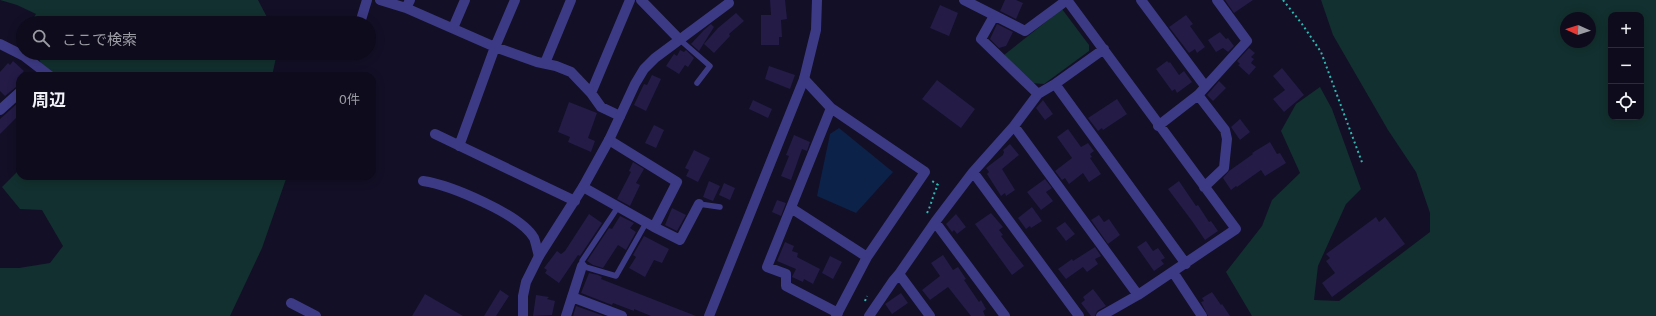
<!DOCTYPE html>
<html lang="ja">
<meta charset="utf-8">
<style>
:root{--surface:#0e0b1c;--page:#171425;--text:#f1f3f6;--muted:#9b9ba3;--line:#2e2b3b}
body{margin:0;font-family:"DejaVu Sans","Noto Sans JP",sans-serif;background:var(--page);color:var(--text)}
.controls{position:absolute;right:12px;top:12px;display:grid;overflow:hidden;border-radius:8px;box-shadow:0 2px 10px #0003}
.controls button{width:36px;height:36px;display:grid;place-items:center;padding:0;border:0;border-bottom:1px solid var(--line);background:var(--surface);color:var(--text);font:20px sans-serif}
.compass{position:absolute;left:1560px;top:12px;width:36px;height:36px;border-radius:50%;background:var(--surface);box-shadow:0 2px 10px #0003;rotate:273deg}
.list{margin:0;padding:0;list-style:none}
h2{display:flex;justify-content:space-between;align-items:center;height:52px;margin:0;padding:0 16px;font-size:17px}
h2 small{font-size:13px;font-weight:400;color:var(--muted)}
.icon{flex:none;width:22px;height:22px;fill:none;stroke:currentColor;stroke-width:2;stroke-linecap:round;stroke-linejoin:round}
.map{position:relative;flex:none;width:1656px;height:316px;overflow:hidden}
.search{position:absolute;background:var(--surface);box-shadow:0 2px 10px #0003;left:16px;top:16px;width:360px;height:44px;display:flex;align-items:center;gap:10px;box-sizing:border-box;padding:0 14px;border-radius:22px;color:var(--muted);font-size:15px}
.panel{position:absolute;background:var(--surface);box-shadow:0 2px 10px #0003;left:16px;top:72px;width:360px;height:108px;border-radius:12px}
.map>svg:first-child{display:block}
.green{fill:#12302f;fill-rule:evenodd}
.water{fill:#0c2248}
.building{fill:#241b47}
.lines{fill:none;stroke-linecap:round;stroke-linejoin:round}
.path{stroke:#2fb8b0;stroke-width:2;stroke-dasharray:2 3;stroke-linecap:butt}
.service{stroke:#3d3a85;stroke-width:5.5}
.minor{stroke:#3d3a85;stroke-width:10}
.tertiary{stroke:#3d3a85;stroke-width:10}
</style>
<div class="map">
<svg width="1656" height="316" viewBox="0 0 1656 316">
<rect width="100%" height="100%" fill="#130f26"/>
<path class="green" d="M0,0H258L270,23H30L36,14L17,5Z
M1321,0H1656V316H1252L1226,272L1262,226L1272,200L1300,173L1281,131L1296,104L1320,87L1332,109L1361,189L1346,204L1318,266L1314,300L1339,301L1430,232V213L1416,172L1388,130L1333,35ZM1611,15H1641V117H1611ZM1566,18H1590V42H1566Z
M1062,9L1089,45V51L1044,84L1031,83L1004,55Z
M28,53H277L272,76H46L38,56Z
M20,169V176H286V179L262,248L230,316H0V268H19L50,263L63,246L42,210L20,209L2,187Z"/>
<path class="water" d="M839,128L893,172L856,213L817,196L830,134Z"/>
<path class="building" d="M770,0H785L787,19L781,20L782,37H779V45H761V15H771Z
M1005,0H1016L1023,3L1016,19L1000,11Z
M1225,0H1253L1234,13Z
M940,5L958,13L949,36L930,28Z
M736,13L744,21L729,34L730,36L714,53L704,44L718,28Z
M1186,15L1193,24L1190,26L1205,47L1197,53L1195,49L1189,53L1169,27Z
M711,24L714,27L699,51L691,44L704,30Z
M997,24L1013,32L1006,46L999,48L990,39Z
M1220,32L1226,39L1228,38L1234,46L1228,52L1223,48L1216,52L1208,40Z
M1249,48L1255,53L1251,57L1254,59L1251,63L1256,67L1249,75L1238,65L1240,64L1237,61Z
M680,50L684,52L686,50L694,58L688,67L685,65L679,74L666,66L674,54L677,56Z
M13,61L24,71L20,75V86L16,87L5,96L0,91V72L8,63L10,65Z
M1167,61L1169,63L1170,62L1179,75L1184,71L1192,82L1177,93L1175,89L1172,91L1156,69Z
M769,66L795,75L790,89L765,79Z
M1282,68L1304,95L1284,112L1273,99L1285,90L1273,76Z
M652,75L661,79L646,111L634,105L644,84L647,85Z
M937,80L975,109L961,128L922,99Z
M1219,81L1226,88L1213,101L1207,95Z
M1117,99L1127,114L1103,130L1102,128L1098,131L1088,118Z
M753,100L772,109L768,118L749,109Z
M1043,100L1053,114L1045,120L1036,108Z
M20,101V114L0,134V119Z
M569,102L597,113L588,138L595,141L591,152L568,142L570,137L558,132Z
M1240,119L1250,132L1240,140L1231,127Z
M654,125L664,130L656,148L645,143Z
M1068,129L1081,147L1088,143L1094,151L1090,154L1092,157L1090,158L1101,174L1089,182L1083,173L1069,184L1065,178L1062,180L1055,171L1072,158L1057,137Z
M794,135L810,142L807,151L802,149L791,180L781,176L789,156L786,155Z
M1270,142L1277,154L1280,153L1286,163L1265,176L1261,170L1237,187L1236,186L1231,190L1223,178L1229,171L1253,154L1252,153Z
M1010,144L1019,155L1002,169L1015,190L1006,196L1005,193L1001,196L987,174L989,172L986,168L1003,155L1004,152L1003,150Z
M694,150L710,158L698,182L686,176L689,170L685,168Z
M633,162L644,169L636,183L640,185L630,206L617,199L631,172L629,171Z
M1045,179L1052,188L1046,192L1053,201L1041,210L1027,192Z
M709,181L720,186L713,201L703,197Z
M1179,181L1196,206L1198,205L1209,222L1211,221L1218,231L1205,240L1192,221L1168,189Z
M724,183L735,188L730,200L719,195Z
M777,200L786,203L781,216L772,212Z
M1032,207L1042,221L1031,228L1030,226L1026,229L1018,218Z
M672,208L686,215L677,231L665,225Z
M991,213L1003,227L999,230L1003,235L1001,236L1024,266L1012,275L975,224Z
M589,214L602,223L580,256L578,255L559,283L545,273L547,270L544,268L557,251L561,254L565,251Z
M956,214L966,227L957,234L954,230L952,232L946,224Z
M1099,215L1104,222L1109,219L1120,235L1108,244L1091,220Z
M620,216L634,223L630,228L636,232L626,250L618,245L603,268L593,265L587,261L609,228L612,229Z
M1376,217L1379,222L1385,217L1405,244L1332,297L1322,283L1335,273L1326,261L1330,258L1326,254Z
M1065,222L1075,234L1066,241L1056,228Z
M644,236L669,249L662,263L654,260L645,277L629,268L636,257L633,255Z
M1146,241L1153,251L1158,248L1165,258L1161,260L1164,264L1154,271L1137,247Z
M785,242L794,246L792,251L798,253L797,257L820,269L813,284L804,279L803,282L792,277L796,269L777,261Z
M1095,247L1101,256L1095,259L1098,264L1087,272L1083,267L1066,279L1058,269L1072,259L1073,261Z
M943,255L953,270L958,267L966,279L964,280L979,302L981,300L986,309L983,311L985,316H971L948,287L930,300L922,290L940,276L931,263Z
M830,256L842,262L833,279L822,273Z
M589,273L598,275L602,277L601,279L696,316H651L634,309V311L613,303L612,305L581,293Z
M1093,289L1106,306L1097,311L1095,316H1091L1081,303L1085,300L1083,297Z
M500,290L509,296L496,316H484Z
M1212,292L1221,305L1222,304L1230,316H1208L1201,302L1204,301L1202,298Z
M901,293L908,303L892,314L885,304Z
M425,294L463,316H412Z
M536,295L549,297L547,299L555,301L552,315L533,316Z
M576,306L604,316H573Z"/>
<g class="lines">
<path class="path" d="M1283,0L1302,24L1321,52L1363,165
M927,213C932,203 933,194 938,185L932,181
M865,301L867,296"/>
<path class="service" d="M679,39L710,66L697,83
M699,204L720,207
M618,207L582,261V266L616,276L646,223"/>
<path class="minor" d="M380,0L406,8
M410,0L406,8L495,47L537,62L556,66L571,72L591,93L601,107L620,116
M641,0L679,39
M964,0L1025,31L1067,0
M1067,0L1236,229L1138,295L1101,316
M1141,0L1205,86
M994,16L981,39L1038,94
M360,23L367,0
M453,28L465,0
M0,44L24,56L50,76
M545,63L571,0
M804,79L831,108L925,172L867,257L836,316
M1055,84L1186,264
M591,93L630,0
M1198,95L1225,130L1227,139L1224,168L1204,187
M831,108L767,267L786,274V286L838,313
M0,110L20,92
M1014,126L1138,295
M1158,126L1198,95L1247,41L1217,0
M435,134L575,201
M609,140L677,182L654,227
M459,146L495,47L515,0
M973,172L1079,316
M423,181C450,185 520,214 534,238C536,243 537,250 539,256
M583,187L654,227L680,240L699,204
M791,208L867,257
M935,222L1005,316
M1173,272L1202,316
M899,274L930,316
M572,297L622,316
M291,303L316,316
M566,316L582,266
M869,316L893,281L899,274L935,222L973,172L1014,126L1038,94L1055,84L1104,49"/>
<path class="tertiary" d="M523,316V296L526,282L539,256L583,187L609,140L635,84L644,69L655,58L729,3
M709,316L804,79L816,30L817,0"/>
</g>
</svg>
<div class="controls">
<button>+</button>
<button>−</button>
<button><svg class="icon" aria-label="locate" viewBox="0 0 24 24"><circle cx="12" cy="12" r="6"/><path d="M12 2v4M12 18v4M2 12h4M18 12h4"/></svg></button>
</div>
<svg class="compass" viewBox="-18 -18 36 36"><path d="M0-13l5 13h-10z" fill="#e53935"/><path d="M0 13l5-13h-10z" fill="#9b9ba3"/></svg>
<div class="search"><svg class="icon" aria-label="search" viewBox="0 0 24 24"><circle cx="10" cy="10" r="6"/><path d="M15 15l6 6"/></svg>ここで検索</div>
<section class="panel">
<h2>周辺<small>0件</small></h2>
<ul class="list">
</ul>
</section>
</div>
